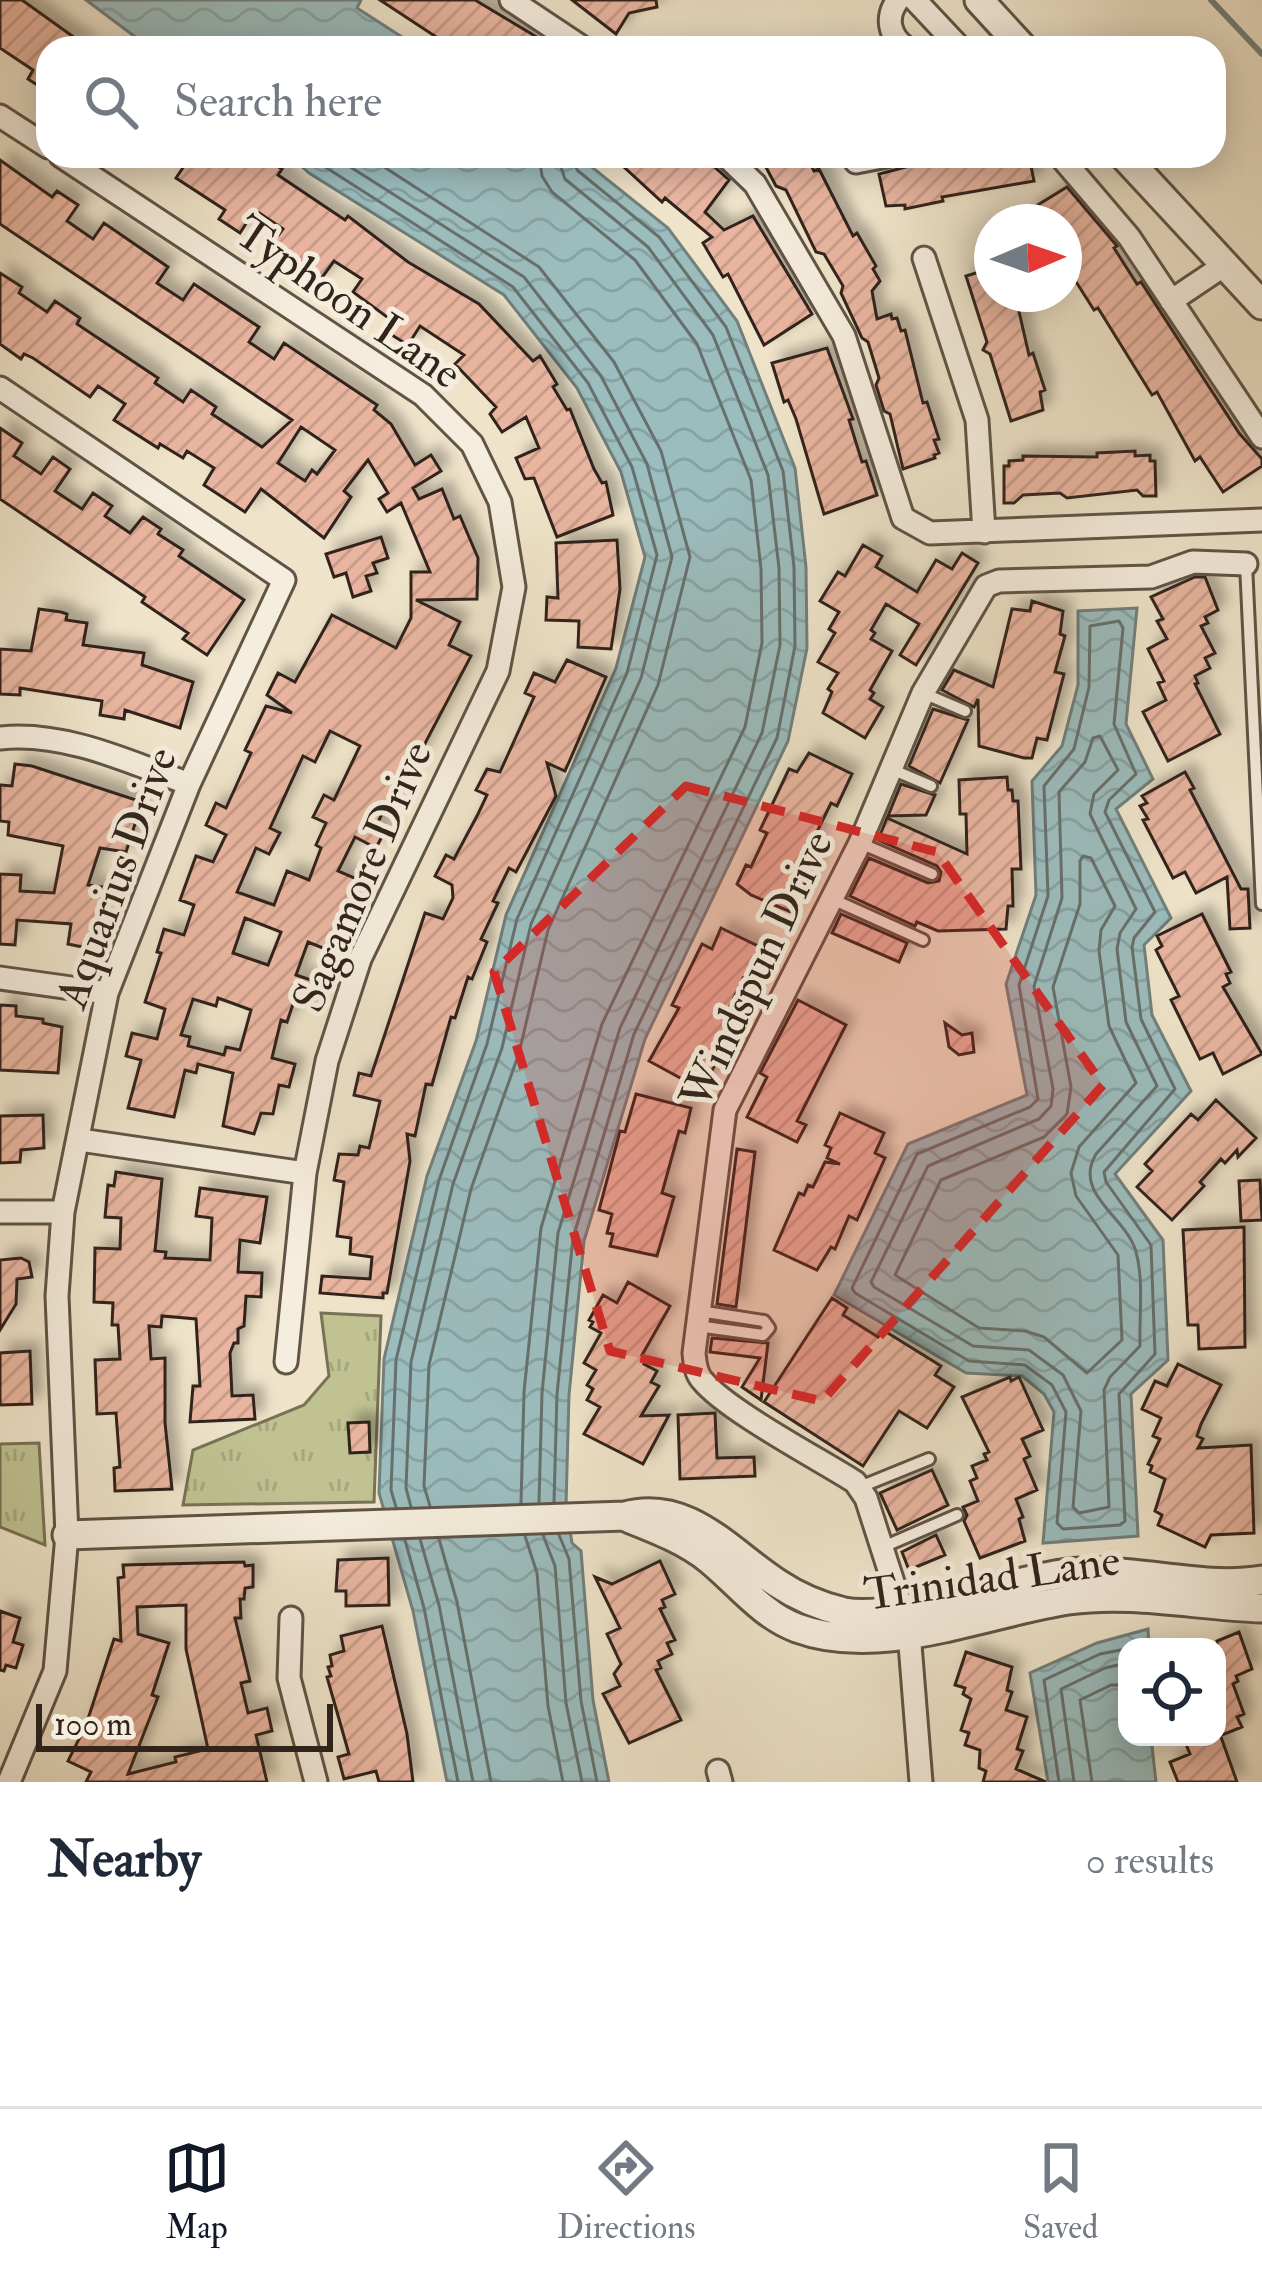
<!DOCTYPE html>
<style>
:root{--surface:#fff;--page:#f2f2f3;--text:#1f2937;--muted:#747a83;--line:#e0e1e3;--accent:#111827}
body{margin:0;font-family:"IM FELL Double Pica",serif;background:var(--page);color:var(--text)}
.controls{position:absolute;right:36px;bottom:36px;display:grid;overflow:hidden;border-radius:24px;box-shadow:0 6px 30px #0003}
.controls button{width:108px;height:108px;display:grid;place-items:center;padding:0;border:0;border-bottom:3px solid var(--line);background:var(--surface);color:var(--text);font:60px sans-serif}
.compass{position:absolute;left:974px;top:204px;width:108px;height:108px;border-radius:50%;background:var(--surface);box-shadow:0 6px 30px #0003;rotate:88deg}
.scale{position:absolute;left:36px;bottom:30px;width:297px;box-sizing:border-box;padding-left:12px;border:6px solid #31241b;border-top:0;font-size:33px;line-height:42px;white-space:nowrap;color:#31241b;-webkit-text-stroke:9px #f5eddd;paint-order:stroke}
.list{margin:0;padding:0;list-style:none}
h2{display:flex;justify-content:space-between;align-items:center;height:156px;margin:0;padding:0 48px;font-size:51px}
h2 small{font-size:39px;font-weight:400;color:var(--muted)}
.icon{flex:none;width:66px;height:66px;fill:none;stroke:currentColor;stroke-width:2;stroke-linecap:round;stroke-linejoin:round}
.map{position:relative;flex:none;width:1262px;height:1782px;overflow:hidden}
.search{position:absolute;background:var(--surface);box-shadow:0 6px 30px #0003;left:36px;right:36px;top:36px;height:132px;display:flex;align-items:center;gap:30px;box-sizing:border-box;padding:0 42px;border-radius:36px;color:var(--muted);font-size:45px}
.sheet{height:324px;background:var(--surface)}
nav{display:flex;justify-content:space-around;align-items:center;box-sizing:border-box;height:168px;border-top:3px solid var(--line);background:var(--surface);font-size:33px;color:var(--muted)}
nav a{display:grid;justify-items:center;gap:6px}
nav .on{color:var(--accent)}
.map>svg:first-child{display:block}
.grass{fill:url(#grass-tufts);stroke:#787356;stroke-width:3}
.water{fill:url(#water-waves);stroke:#71807d;stroke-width:3}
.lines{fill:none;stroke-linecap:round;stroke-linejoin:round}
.shore{stroke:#66706c;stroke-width:3}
.stream{stroke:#71807d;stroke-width:6}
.building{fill:url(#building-hatch);stroke:#31241b;stroke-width:3;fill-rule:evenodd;filter:url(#shadow)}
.service-casing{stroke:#605447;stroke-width:16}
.minor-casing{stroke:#605447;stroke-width:27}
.tertiary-casing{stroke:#605447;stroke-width:33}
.service{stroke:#f5eddd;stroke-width:10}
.minor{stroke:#f5eddd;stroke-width:21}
.tertiary{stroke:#f5eddd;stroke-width:27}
.marked{fill:#d62828;fill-opacity:0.2;stroke:#d62828;stroke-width:9;stroke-dasharray:24 15;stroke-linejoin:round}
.labels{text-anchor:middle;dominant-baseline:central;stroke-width:10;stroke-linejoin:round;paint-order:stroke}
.street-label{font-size:45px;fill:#31241b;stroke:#f5eddd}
</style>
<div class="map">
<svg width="1262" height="1782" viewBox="0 0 1262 1782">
<defs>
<pattern id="grass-tufts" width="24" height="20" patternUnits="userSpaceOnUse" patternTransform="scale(3)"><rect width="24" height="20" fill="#c0c292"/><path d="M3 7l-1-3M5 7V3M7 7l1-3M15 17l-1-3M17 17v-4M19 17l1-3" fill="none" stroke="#a5a77d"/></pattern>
<pattern id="water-waves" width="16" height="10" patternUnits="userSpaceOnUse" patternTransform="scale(3)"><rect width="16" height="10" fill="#9cbdbe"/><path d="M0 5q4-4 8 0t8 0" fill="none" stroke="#87a2a3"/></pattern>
<pattern id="building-hatch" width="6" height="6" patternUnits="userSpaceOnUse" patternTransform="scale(3)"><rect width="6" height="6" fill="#e9b5a0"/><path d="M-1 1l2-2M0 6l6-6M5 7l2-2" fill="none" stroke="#c89c89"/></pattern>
<filter id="shadow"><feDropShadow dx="9" dy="-9" stdDeviation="6" flood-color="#0004"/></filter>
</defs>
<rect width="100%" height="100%" fill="#efe4ca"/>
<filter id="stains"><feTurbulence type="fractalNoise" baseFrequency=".00167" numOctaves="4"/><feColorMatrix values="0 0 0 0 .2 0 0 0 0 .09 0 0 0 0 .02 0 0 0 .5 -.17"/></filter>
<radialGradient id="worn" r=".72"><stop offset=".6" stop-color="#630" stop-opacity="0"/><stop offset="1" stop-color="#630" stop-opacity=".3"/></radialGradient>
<path class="grass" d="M321,1313L381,1316L374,1502L183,1505L193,1450L304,1405L329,1376Z
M39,1443L45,1545L0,1527V1444Z"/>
<path class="water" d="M86,0H361L357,8L419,48H150Z
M290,156H578L668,228L737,321L795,468L806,567L807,648L788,741L645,1039L584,1241L569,1395L566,1506L572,1543L581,1551L593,1700L609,1782H447L413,1611L379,1493L384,1359L427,1176L476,1041L506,915L616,668L645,557L621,472L577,388L504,295L309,173Z
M1137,608L1126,724L1153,779L1116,809L1171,918L1144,945L1152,1015L1191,1091L1115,1174L1163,1240L1168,1360L1131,1394L1138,1536L1043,1543L1054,1412L1044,1394L1022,1376L966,1373L834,1295L908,1144L1027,1095L1006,984L1036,895L1032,781L1062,746L1078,685V611Z
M1148,1629L1149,1647H1127V1737H1151L1156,1782H1048L1030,1673L1097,1643Z"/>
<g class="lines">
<path class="shore" d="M308,156L513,287L588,383L632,467L657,555L627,673L517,919L487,1044L439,1180L396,1360L391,1490L396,1507
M333,156L524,277L601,376L647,464L672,557L641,678L531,924L502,1048L453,1184L411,1362L406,1488L411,1507
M367,156L539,267L614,362L661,451L690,557L658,685L548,930L519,1053L471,1189L429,1365L424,1486L430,1506
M1119,621L1123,628L1114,724L1136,774L1109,800L1105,812L1155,912L1134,938L1132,947L1141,1019L1175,1089L1104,1172L1106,1182L1151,1245L1155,1354L1119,1394L1125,1521L1120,1525L1063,1529L1057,1523L1066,1412L1052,1385L1025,1365L969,1361L855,1293L852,1288L917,1154L1030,1107L1038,1099L1019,985L1048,896L1044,786L1074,749L1089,687L1090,626Z
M1100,736L1118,770L1094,794L1090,814L1136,909L1120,933L1117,949L1126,1022L1157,1086L1096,1154C1072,1194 1127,1217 1136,1252C1144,1280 1139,1317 1140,1346L1110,1377L1104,1390L1109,1507L1079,1513L1073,1507L1081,1411L1063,1375L1029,1350L973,1346L874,1287L871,1282L928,1166L1039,1119L1051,1106L1053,1089L1034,986L1062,898L1059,792L1085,762L1093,738Z
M1083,856L1091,858L1115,906L1101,930L1099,951L1109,1026L1136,1083L1079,1147L1071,1173L1076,1196L1118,1255L1122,1340L1087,1373L1044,1337L1025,1331L979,1328L895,1275L941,1180L1044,1137L1067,1114L1071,1087L1053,987L1080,904V861Z
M539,1502L542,1393L558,1233L620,1028L762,733L780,645L779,568L768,475L713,335L648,247L565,179L557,156
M554,1502L557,1394L573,1238L634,1034L777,738L795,646L794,567L783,471L726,327L659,237L577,170L572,156
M521,1503L524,1392L541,1228L602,1024L745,727L762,643L761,569L751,480L697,344L635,260L552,192L542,176L539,156
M543,1535L555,1566L566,1703L582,1782
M559,1535L569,1559L581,1701L597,1782
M525,1536L537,1573L548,1706L563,1782
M420,1539L439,1605L473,1782
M439,1539L457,1602L491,1782
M405,1540L424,1608L458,1782
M1059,1782L1044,1680L1100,1654L1136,1647
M1074,1782L1061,1689L1105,1668L1127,1663
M1092,1782L1080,1700L1111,1685H1127"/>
<path class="stream" d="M1211,0L1262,54"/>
</g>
<path class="building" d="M0,0H22L89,48H48V92L28,79L33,70L0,48Z
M380,0H475L555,48H453Z
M572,0H656L657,7L629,13L616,34Z
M191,156H252L264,164L267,160L282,169L278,175L345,220L348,216L408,262L479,304L533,361L540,356L557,384L553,387L567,410L570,409L594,469L602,483L606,482L613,515L557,537L534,478L525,479L516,458L539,448L526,417L502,432L490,414L496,407L455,364L464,355L420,326L408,345L387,332L394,322L353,292L362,279L334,261L318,283L300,271L303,263L273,243L283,229L255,210L240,233L219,219L225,210L176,178Z
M612,156H702L729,180L705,212L724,230L753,216L812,314L764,345L728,274L723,277L703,243L712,237L665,198L662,202Z
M760,156H783L789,164L801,158L803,162L808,159L814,171L819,169L853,236L857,233L876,266L873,269L880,281L872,291L877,319L891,314L892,319L897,318L901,331L905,330L923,403L927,402L939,439L934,440L939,453L934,455L935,458L903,469L890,414L884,411L876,385L879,378L868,342L862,338L841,293L843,286L824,254L816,252L786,190L776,186Z
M948,156H1029L1034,181L942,197L943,201L905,209V205L886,206L879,174Z
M0,160L52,197L57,191L78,205L67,221L93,239L104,223L168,267L157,283L183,300L194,284L259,327L249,342L274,359L284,343L377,405L374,410L391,424L415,465L431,455L441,471L413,488L419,499L442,489L454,519L460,516L478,558L477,599L416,600L460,622L449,645L471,656L411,770L405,767L396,786L378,822L387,827L376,848L355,837L338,871L357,879L338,928L342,930L333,952L308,942L296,975L320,983L312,1007L294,1001L287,1022L281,1020L272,1058L295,1064L289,1087L279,1085L273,1114L261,1113L254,1134L223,1126L233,1073L198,1064L196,1073L185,1070L174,1117L128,1108L141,1060L126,1056L132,1033L157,1039L165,1009L145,1002L161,953L157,952L164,929L184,935L194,905L180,900L196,856L213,862L226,835L206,825L216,803L226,808L251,753L245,750L266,706L292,713L267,695L278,673L295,682L332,615L396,648L411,618V572H430L401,503L387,512L379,499L388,493L368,460L344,491L351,497L324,538L261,489L245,512L204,485L214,468L187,451L183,458L160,444L158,448L114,420L125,404L98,386L90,397L33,358L24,354L21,359L0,344V273L22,287L19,293L47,312L55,301L80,318L77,324L158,378L155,383L183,402L191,390L216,407L212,414L262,447L292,420L0,224ZM301,427L335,450L317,474L312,470L305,481L278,463ZM330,731L360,746L334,800L324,795L313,817L326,823L316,845L321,848L309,880L287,871L274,905L237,892L256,848L269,854L280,833L270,828L303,756L315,762ZM245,918L281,932L268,965L233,953ZM218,998L251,1010L240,1050L226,1047L224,1055L188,1046L190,1037L181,1035L193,999L216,1006Z
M1067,187L1117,246L1114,248L1137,284L1141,282L1239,433L1262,459V466L1223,492L1200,457L1195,461L1157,392L1152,395L1098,308L1094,310L1073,277L1076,275L1064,257V222H1035L1028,211Z
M992,268V294H1015L1029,355L1033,353L1045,390L1040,392L1043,410L1011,421L990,354L983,350L987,342L966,276Z
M827,348L853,419L849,420L862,462L866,461L877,495L824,514L796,419L788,400L784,402L772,363Z
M0,428L22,443L14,456L41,474L53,457L70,469L55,491L82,509L93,493L112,506L105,516L130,533L143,517L161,529L158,534L183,550L179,556L244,600L207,655L183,639L188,633L142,602L145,597L0,499Z
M1135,451V456L1150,455V461H1155L1156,496H1143L1137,490L1067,498L1060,493L1023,495L1014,503H1004V466H1009V461L1023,460V456L1097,457V453Z
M381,537L388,558L373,563L377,573L366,576L371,591L353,597L346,573L334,577L326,554Z
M617,540L620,589L611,649L578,647L579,621L546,620L547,597L558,598L556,543Z
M863,545L882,556L876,567L917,592L936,560L952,569L962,553L978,563L916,665L900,655L919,624L886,604L871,630L875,633L871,639L892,651L870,690L874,693L870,699L883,707L865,738L823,713L832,692L828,689L838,673L818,662L835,633L829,629L839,612L820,601L838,572L845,576Z
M1195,577H1205L1218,610L1205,617L1208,623L1201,626L1215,653L1205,658L1210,668L1195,676L1198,683L1195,684L1220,734L1168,761L1143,712L1166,700L1158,683L1164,681L1148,649L1167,639L1157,621L1163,619L1151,597Z
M1032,601L1063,611L1060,634L1065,636L1055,672L1064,674L1047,740L1037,738L1032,758H1024L979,746L978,699L974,707L942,690L954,670L993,687L1012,609L1030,611Z
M39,609L61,612L67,614L66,620L87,623L83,645L144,653L142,665L193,682L180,728L125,710L124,719L100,715L102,701L20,688V695L0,694V649L31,651Z
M567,660L606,677L565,771L547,763L556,796L516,872L509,868L493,901L498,903L481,939L487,942L472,979L468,977L455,1018L451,1017L432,1085L426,1084L415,1136L407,1134L410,1161L387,1293H383V1298L320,1293L322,1276L370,1279L372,1257L350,1254L351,1238L337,1236L344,1182L334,1180L339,1154L358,1155L360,1146L369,1148L380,1101L354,1095L359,1073L371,1076L425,913L443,919L453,898L452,885L435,876L446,855L454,859L478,814L487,795L476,790L487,769L500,772L534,697L525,693L534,673L555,682Z
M933,709L968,720L940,783L909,766Z
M809,753L852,774L837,806L831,803L812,842L817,844L813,854L818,857L791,912L751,895L737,884L746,865L751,867L767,833L760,830L789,769L797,772Z
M15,764L32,766L142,802L126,852L100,848L88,885L103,887L92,949L68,944L71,924L17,920L15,945L0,944V874L21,875L20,891L54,893L63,846L8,835L9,822L0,821V785L12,786Z
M1185,772L1194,788L1190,790L1241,889H1248L1250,928L1230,929L1227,877L1196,893L1185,872L1173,878L1143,820L1148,819L1140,806L1147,803L1142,796Z
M1007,777L1008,790H1012L1013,801H1018L1021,869H1012L1013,906H1008L1006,929L938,931L917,922L915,926L850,896L869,858L928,883L939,881L941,872L937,866L878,840L887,818L967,854L966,814H960L959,780Z
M901,784L935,795L926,815L888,816Z
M841,914L907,943L899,962L832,933Z
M1202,914L1231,972L1226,974L1230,983L1223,987L1262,1054L1223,1074L1213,1053L1200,1059L1171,1000L1179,996L1156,950L1162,946L1157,936Z
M721,928L764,949L749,981L743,978L725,1017L730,1020L725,1029L731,1032L704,1087L698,1084L697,1087L649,1061L679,1008L672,1005L702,944L712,949Z
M798,1000L846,1025L797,1121L806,1125L797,1142L747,1117L767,1077L760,1073Z
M0,1005L16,1006V1016L43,1019V1023L62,1027L58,1073L0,1070Z
M945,1023L962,1035L972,1033L974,1052L959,1055L949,1047Z
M636,1094L691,1108L685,1133L679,1131L662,1193L674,1197L657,1256L610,1246L613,1234L607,1233L612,1214L599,1210L620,1131L625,1132Z
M1216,1100L1256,1138L1238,1157L1237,1150L1225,1163L1221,1159L1200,1182L1204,1186L1172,1220L1137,1187L1152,1171L1145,1164L1191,1114L1198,1120Z
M840,1113L884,1133L875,1153L885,1158L857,1220L849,1216L835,1249L831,1247L817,1270L774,1250L799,1193L804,1195L808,1185L813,1187L825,1162L840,1164L827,1158L831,1148L825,1145Z
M43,1115L44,1148L21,1150L20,1162L0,1163V1116Z
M737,1149L755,1152L736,1307L717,1304Z
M116,1172L162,1179L155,1251L166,1252L165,1258L210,1260L212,1218L196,1216L200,1188L267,1197L260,1243L240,1240L238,1272L262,1273L261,1297L246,1296L244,1326L238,1329V1343H234L230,1353L232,1396L253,1395L255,1419L190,1422L193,1386H200L196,1319L162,1316L161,1327L149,1326L151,1359L165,1358V1423L172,1489L115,1491L114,1468L120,1467L116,1413L97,1414L95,1360L120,1359L118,1325H112L113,1303L94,1302L95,1248L120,1249L121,1218L105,1217L108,1185L114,1186Z
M1260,1180L1262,1220L1241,1221L1239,1181Z
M1244,1227L1245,1347L1199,1349L1198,1325H1188L1183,1230Z
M21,1258L29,1262L32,1277L17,1279L16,1304L0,1330V1260Z
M628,1282L670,1306L642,1355L647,1358L644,1364L657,1371L651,1382L659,1386L641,1416L669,1415L643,1464L584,1434L600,1407L587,1400L593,1389L587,1385L596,1370L584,1363L601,1333L590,1327L593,1322L589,1320L603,1295L617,1303Z
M832,1298L847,1308L843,1315L878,1337L883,1330L941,1366L935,1375L954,1387L927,1428L899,1411L863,1466L764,1402Z
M712,1338L768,1343L761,1400L742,1387L760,1358L710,1352Z
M30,1351L32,1404L0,1405V1353Z
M1178,1364L1221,1385L1201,1424L1197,1436L1203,1439L1198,1448L1251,1445L1254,1533L1211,1535L1205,1547L1158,1525L1162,1515L1155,1511L1165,1479L1150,1472L1152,1466L1148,1464L1160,1439L1153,1436L1161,1418L1142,1409L1155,1381L1167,1386Z
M1010,1377L1011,1381L1019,1377L1043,1430L1022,1439L1030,1456L1024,1459L1037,1490L1016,1499L1023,1517L1019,1519L1025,1541L980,1558L964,1521L967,1515L963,1507L978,1501L970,1481L977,1478L972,1466L987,1460L984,1454L989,1452L962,1397Z
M715,1413L717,1458L754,1457L755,1476L680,1479L678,1415Z
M369,1422L370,1452L350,1453L348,1423Z
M932,1470L948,1505L897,1530L880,1493Z
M936,1535L945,1555L909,1570L902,1552Z
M388,1558L389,1605L346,1606V1591H336L338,1560Z
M660,1561L675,1594L662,1600L665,1607L660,1609L675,1640L667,1643L672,1654L658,1661L661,1668L656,1670L681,1720L629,1743L603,1694L620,1686L614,1674L621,1664L607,1634L620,1628L595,1577L612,1584Z
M244,1562L245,1566L253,1565V1587L245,1588L244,1599H240L241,1618H235L250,1681L241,1683L248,1713L267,1708L272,1731L256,1735L267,1782H86L91,1772L68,1761L86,1725L114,1639L121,1641L118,1578L124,1577L123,1565ZM186,1605V1649L208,1749L175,1757L176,1762L128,1774L158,1697L152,1695L169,1643L138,1634L137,1607Z
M0,1611L20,1618L13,1642L23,1645L16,1668L6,1665L4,1671L0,1670Z
M382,1626L407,1734L413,1782H379L376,1771L344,1779L338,1757L349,1754L327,1677L331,1676L328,1667L332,1666L330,1655L344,1651L341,1636Z
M1239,1632L1252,1669L1236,1676L1238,1681L1233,1684L1244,1714L1237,1717L1242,1727L1217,1737H1221L1237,1782H1178L1170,1762L1190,1754L1183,1737H1217V1641Z
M966,1652L1012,1667L1007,1690L1012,1692L1006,1710L1027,1717L1017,1749L1023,1751L1016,1769L1046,1782H983L986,1771L979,1768L980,1750L965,1745L969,1733L961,1730L971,1699L963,1694L965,1688L955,1685Z"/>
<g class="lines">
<g class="service-casing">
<path id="service" d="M1246,564L1262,904
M923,693L965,711
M891,769L931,786
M860,843L932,874
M832,899L923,940
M697,1326L763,1335L769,1328L764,1321L699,1311
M860,1487L929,1459
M883,1547L957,1515"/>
</g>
<g class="minor-casing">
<path id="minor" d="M511,0L583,48
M898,0C885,17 889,36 906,48
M915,0L960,48
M0,116L48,147
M61,156L423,395L472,444L500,502L514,587L498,671L360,959L327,1061L305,1173L286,1362
M726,156L755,184L844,336L903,518L930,533L1262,520
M1060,156L1129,237L1262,437
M856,162L887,156
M924,258L977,420L984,532
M1171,301L1226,264
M0,388L284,580L189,784L107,993L63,1212L57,1296L67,1535L55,1671L9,1782
M0,738C64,731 130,762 189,784
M0,978L107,993
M80,1140L305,1173
M0,1212H63
M291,1618L289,1678L316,1782
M718,1771L721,1782
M921,1782L909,1632L866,1498L855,1482C819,1459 726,1410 702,1380C695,1372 695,1362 694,1353L725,1110L860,843L923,693L986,586L999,581L1151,577L1193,562L1246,564"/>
</g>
<g class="tertiary-casing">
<path id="tertiary" d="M979,0L1023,48
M1124,156L1262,305
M628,1518C656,1529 687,1541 710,1560C738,1583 762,1615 797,1628C881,1659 983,1613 1069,1600C1132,1591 1198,1606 1262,1608
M67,1535L625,1516C688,1499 728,1551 777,1583C798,1597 819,1606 844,1612C891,1622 1007,1582 1061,1574C1128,1564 1196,1591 1262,1580"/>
</g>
<use href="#service" class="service"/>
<use href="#minor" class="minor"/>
<use href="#tertiary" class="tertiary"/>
</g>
<path class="marked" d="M686,786L937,852L1103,1085L822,1401L610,1351L494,972Z"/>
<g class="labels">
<g class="street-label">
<text transform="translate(348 303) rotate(35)">Typhoon Lane</text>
<text transform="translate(363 877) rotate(-67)">Sagamore Drive</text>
<text transform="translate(117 878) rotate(-70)">Aquarius Drive</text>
<text transform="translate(757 970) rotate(-65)">Windspun Drive</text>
<text transform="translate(992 1578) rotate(-8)">Trinidad Lane</text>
</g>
</g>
<rect width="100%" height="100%" filter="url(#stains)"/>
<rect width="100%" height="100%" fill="url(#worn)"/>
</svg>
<div class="controls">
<button><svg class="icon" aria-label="locate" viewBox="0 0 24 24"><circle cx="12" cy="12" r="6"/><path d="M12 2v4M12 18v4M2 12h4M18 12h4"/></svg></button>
</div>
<svg class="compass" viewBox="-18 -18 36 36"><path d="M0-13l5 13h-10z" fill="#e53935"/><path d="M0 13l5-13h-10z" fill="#747a83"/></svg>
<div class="scale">100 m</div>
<div class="search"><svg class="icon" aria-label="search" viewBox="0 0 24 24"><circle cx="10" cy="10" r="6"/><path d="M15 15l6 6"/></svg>Search here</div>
</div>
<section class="sheet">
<h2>Nearby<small>0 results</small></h2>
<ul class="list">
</ul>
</section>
<nav>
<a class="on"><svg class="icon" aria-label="map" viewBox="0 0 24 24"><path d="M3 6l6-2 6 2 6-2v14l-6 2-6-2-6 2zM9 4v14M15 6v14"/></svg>Map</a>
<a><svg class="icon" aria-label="directions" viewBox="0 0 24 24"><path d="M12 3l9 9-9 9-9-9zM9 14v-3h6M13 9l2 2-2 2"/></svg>Directions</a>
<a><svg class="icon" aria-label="saved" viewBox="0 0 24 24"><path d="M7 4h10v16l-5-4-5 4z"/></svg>Saved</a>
</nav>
